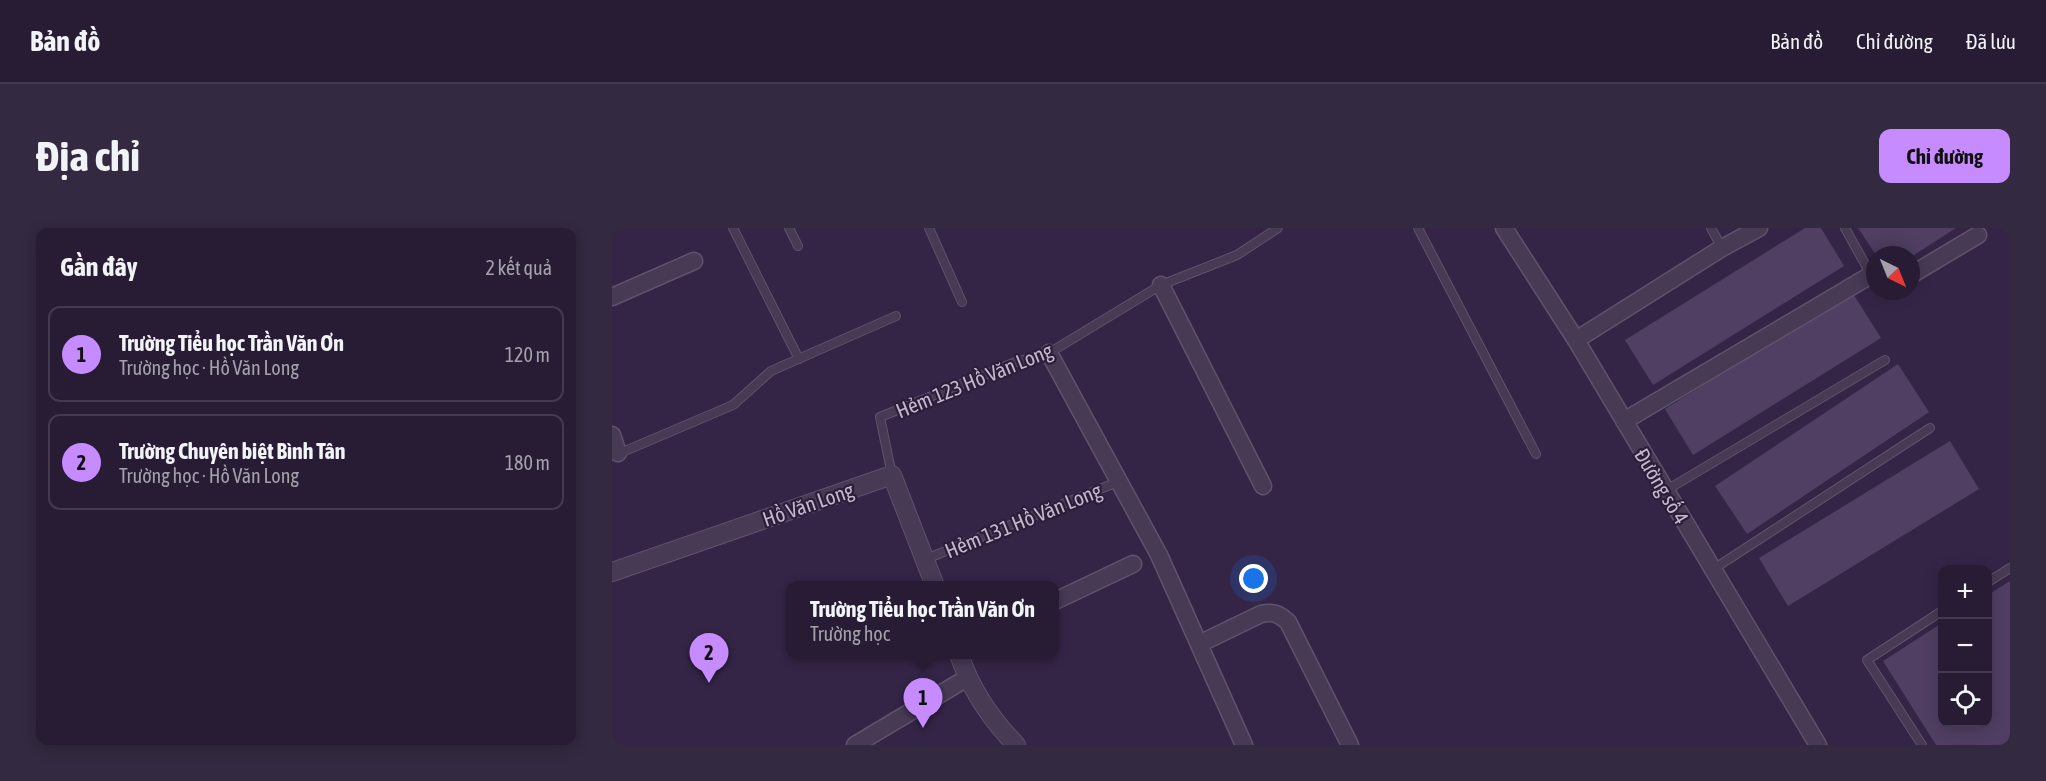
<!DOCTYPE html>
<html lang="vi">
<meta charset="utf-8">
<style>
:root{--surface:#271c34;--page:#332940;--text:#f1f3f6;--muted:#a4a1ac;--line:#433a4f;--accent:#c68cff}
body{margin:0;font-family:"Asap Condensed",sans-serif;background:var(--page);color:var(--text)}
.controls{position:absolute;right:18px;bottom:18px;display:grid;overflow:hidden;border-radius:12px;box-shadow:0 3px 15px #0003}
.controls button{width:54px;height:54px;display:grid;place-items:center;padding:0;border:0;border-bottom:2px solid var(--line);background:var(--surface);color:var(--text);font:30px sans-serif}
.compass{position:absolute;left:1254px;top:18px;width:54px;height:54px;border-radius:50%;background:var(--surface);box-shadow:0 3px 15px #0003;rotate:137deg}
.you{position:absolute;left:642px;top:351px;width:21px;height:21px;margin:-15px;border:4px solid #fff;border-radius:50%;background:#1a73e8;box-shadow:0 0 0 9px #1a73e833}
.badge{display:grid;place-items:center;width:39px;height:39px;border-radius:50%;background:var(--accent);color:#111;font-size:20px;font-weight:700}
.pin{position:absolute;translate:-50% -50px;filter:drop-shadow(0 2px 3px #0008)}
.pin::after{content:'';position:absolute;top:32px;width:21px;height:18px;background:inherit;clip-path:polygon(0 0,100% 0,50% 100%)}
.popup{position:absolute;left:174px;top:353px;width:273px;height:78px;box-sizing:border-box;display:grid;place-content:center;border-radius:12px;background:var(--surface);filter:drop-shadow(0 2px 4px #0005);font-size:20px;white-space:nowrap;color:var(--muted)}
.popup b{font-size:22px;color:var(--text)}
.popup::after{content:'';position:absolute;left:50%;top:100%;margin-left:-12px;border:12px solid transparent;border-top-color:var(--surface)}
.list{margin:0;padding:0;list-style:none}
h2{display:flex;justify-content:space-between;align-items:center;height:78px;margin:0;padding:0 24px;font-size:26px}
h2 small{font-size:20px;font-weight:400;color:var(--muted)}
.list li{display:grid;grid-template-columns:39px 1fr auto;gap:18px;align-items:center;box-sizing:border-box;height:96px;margin:0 12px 12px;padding:0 12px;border:2px solid var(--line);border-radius:12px}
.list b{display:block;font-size:22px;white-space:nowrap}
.list p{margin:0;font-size:20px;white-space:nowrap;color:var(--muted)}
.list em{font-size:20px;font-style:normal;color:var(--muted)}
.icon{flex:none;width:33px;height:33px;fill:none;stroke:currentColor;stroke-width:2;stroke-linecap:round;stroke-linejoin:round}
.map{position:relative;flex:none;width:1398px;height:517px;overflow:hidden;border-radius:12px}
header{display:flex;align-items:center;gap:36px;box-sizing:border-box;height:84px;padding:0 30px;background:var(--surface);border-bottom:2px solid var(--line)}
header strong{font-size:28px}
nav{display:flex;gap:33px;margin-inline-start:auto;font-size:21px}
.intro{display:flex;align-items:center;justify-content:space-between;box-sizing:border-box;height:144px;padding:0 36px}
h1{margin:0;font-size:42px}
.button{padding:15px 27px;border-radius:12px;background:var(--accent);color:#111;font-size:21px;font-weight:700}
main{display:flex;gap:36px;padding:0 36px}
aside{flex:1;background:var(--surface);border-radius:12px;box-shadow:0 3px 15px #0003}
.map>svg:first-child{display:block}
.building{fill:#503f63}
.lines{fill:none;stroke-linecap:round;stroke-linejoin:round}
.service-casing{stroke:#5f526d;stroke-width:10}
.minor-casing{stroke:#5f526d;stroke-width:19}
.tertiary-casing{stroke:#5f526d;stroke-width:20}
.service{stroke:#473a55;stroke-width:8}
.minor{stroke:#473a55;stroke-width:16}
.tertiary{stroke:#473a55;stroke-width:18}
.labels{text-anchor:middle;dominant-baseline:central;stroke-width:4.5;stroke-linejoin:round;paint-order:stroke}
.street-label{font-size:21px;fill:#c3b8ce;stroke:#2c1e3b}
</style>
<header>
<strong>Bản đồ</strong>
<nav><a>Bản đồ</a><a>Chỉ đường</a><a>Đã lưu</a></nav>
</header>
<div class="intro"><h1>Địa chỉ</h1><a class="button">Chỉ đường</a></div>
<main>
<aside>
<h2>Gần đây<small>2 kết quả</small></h2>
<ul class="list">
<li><span class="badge">1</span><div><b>Trường Tiểu học Trần Văn Ơn</b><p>Trường học · Hồ Văn Long</p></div><em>120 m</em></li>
<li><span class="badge">2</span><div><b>Trường Chuyên biệt Bình Tân</b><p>Trường học · Hồ Văn Long</p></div><em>180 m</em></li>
</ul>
</aside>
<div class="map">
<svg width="1398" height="517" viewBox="0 0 1398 517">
<rect width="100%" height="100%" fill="#342546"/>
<path class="building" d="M1193,0H1209L1232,38L1041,157L1013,112Z
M1246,0H1344L1299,29V27H1264Z
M1240,64L1269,110L1081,227L1053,181Z
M1286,136L1317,184L1135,306L1103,258Z
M1338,213L1367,261L1176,378L1147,330Z
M1398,353V517H1324L1271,433L1330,395V494H1376V367Z"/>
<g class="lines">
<g class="service-casing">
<path id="service" d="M121,0L187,131
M177,0L186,18
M317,0L350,74
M806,0L924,226
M1099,0L1110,20
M1233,0L1259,47
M6,226L121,177L159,143L284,88
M280,247L268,189L404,134L437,125L549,57L625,27L666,0
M1053,263L1273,132
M314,331L508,253
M1100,342L1318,200
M1376,354L1398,340
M1310,517L1255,432L1330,383"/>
</g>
<g class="minor-casing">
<path id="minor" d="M892,0L964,112L1206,517
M1299,47L1366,7
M549,57L651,258
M0,69L82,33
M964,112L1110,20L1147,0
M437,125L547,327L632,517
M1012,193L1259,47L1263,49
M0,207L6,225
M443,373L521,336
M587,416L649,386C661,383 667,386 676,394L738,517
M243,517L355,450"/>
</g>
<g class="tertiary-casing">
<path id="tertiary" d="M0,344L280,247L323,358
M347,426C358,460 379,491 404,517"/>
</g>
<use href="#service" class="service"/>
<use href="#minor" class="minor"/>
<use href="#tertiary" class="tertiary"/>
</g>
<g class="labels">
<g class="street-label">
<text transform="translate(362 152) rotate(-22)">Hẻm 123 Hồ Văn Long</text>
<text transform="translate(1050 258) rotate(59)">Đường số 4</text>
<text transform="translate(196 276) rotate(-19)">Hồ Văn Long</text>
<text transform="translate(411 292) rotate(-22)">Hẻm 131 Hồ Văn Long</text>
</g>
</g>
</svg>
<div class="controls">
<button>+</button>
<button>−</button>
<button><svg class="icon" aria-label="locate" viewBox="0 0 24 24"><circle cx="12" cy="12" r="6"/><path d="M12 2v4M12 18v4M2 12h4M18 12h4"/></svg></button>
</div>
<svg class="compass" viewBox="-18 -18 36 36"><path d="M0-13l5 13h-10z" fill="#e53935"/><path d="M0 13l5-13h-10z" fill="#a4a1ac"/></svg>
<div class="you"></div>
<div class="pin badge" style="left:311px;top:500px">1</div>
<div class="popup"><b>Trường Tiểu học Trần Văn Ơn</b>Trường học</div>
<div class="pin badge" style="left:97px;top:455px">2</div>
</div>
</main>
